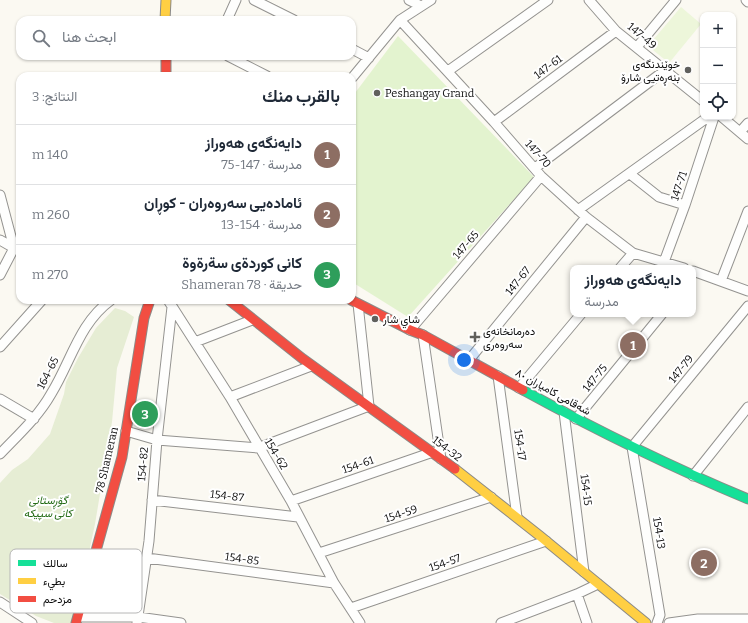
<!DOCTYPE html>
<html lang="ar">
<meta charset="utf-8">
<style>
:root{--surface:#fff;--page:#f2f2f3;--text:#1f2937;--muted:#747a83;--line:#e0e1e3;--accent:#7c3aed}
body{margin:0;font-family:Bitter,Vazirmatn,serif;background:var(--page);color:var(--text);direction:rtl}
.controls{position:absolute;right:12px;top:12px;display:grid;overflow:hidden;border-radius:8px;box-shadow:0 1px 3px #0004}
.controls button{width:36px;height:36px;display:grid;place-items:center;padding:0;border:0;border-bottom:1px solid var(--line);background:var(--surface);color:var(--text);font:20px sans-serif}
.you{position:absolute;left:464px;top:360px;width:14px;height:14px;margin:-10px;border:3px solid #fff;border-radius:50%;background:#1a73e8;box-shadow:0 0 0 6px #1a73e833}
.badge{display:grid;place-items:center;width:26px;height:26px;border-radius:50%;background:var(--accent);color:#fff;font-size:13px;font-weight:700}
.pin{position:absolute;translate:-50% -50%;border:2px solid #fff;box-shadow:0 1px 4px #0006}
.popup{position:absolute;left:570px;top:265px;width:126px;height:52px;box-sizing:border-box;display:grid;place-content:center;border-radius:8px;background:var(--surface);filter:drop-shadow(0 1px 3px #0005);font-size:13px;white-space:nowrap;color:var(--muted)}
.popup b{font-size:15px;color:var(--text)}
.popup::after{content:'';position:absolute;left:50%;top:100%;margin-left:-8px;border:8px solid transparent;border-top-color:var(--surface)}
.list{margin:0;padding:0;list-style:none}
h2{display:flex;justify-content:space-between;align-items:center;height:52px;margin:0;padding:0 16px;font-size:17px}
h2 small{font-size:13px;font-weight:400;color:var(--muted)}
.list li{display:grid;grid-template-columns:26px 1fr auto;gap:12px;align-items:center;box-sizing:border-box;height:60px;padding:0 16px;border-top:1px solid var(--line)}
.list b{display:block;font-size:15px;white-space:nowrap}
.list p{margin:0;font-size:13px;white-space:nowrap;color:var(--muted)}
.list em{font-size:13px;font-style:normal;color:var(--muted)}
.icon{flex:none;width:22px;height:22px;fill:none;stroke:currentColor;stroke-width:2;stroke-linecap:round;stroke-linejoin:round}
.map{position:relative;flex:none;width:748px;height:623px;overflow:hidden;direction:ltr}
.search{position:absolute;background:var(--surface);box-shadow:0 1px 3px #0004;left:16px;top:16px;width:340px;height:44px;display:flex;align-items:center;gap:10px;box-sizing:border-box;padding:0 14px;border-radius:12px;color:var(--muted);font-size:15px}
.panel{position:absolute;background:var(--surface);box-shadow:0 1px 3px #0004;left:16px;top:72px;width:340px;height:232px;border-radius:12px;direction:rtl}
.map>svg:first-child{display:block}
.green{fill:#e3f3cf}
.cemetery{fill:#e6edd4}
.pitch{fill:#edf6da}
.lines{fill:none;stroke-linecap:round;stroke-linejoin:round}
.street-casing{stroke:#949390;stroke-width:11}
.fast-casing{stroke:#8b8a87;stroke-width:11}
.slow-casing{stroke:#8b8a87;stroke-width:11}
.jam-casing{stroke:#8b8a87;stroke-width:11}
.street{stroke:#fefefd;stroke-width:9}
.fast{stroke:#16e098;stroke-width:9}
.slow{stroke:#ffcf43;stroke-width:9}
.jam{stroke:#f24e42;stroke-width:9}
.poi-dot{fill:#60605d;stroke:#fff;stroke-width:1.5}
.labels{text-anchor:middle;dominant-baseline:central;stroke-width:4;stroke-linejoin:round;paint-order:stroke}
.street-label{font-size:11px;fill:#0d0d0d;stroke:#fff}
.poi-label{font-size:11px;fill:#0d0d0d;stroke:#fff;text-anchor:start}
.park-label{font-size:11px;font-style:italic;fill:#256c17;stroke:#fff}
.key{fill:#fff;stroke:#b6b6b6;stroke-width:1}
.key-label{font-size:11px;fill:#0d0d0d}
</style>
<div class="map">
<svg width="748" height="623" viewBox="0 0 748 623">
<rect width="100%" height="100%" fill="#fbf9f2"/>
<path class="green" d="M398,36L534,177L408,317L352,282V97Z"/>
<path class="cemetery" d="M115,308L125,311L134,317L117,368L112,422L95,524L82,585L71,623H54L36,616L0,594V483L12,470L28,459L50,434L64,394L66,382L78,358L96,328Z"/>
<path class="pitch" d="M681,7L701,24L669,63L648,46Z"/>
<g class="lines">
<g class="street-casing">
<path id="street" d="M254,0L294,20
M409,0L421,6
M589,0L616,31L703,101
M746,0L748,2
M227,20L236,0
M400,20L494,122L541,176L586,217L633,253L684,268
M637,47L676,0
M352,49L369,58
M228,56L267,76
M448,71L548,0
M352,78L400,20L431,0
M722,117L748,139
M494,122L616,31
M740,132L748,123
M535,168L664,71
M630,174L659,197L685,205
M0,195L14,248L0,275
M578,210L708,117
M0,240L14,248
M664,262L685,205L714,117
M620,268L633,253
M693,271L748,291
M721,281L748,211
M168,300L230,397L291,501L334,583L360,623
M410,330L541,176
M423,335L441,459
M195,342L252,320
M0,347L42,300
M469,360L586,217
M498,376L517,517
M519,388L581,314
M230,397L311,366
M0,399L34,419
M564,412L584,572
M576,419L662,314
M126,431L157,440L258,448L369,406L358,304
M0,454C18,435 38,417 51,394C71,362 79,323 111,300
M693,476L748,407
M152,500L298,517
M291,501L433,452
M319,553L491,497
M147,558L334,583
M577,594L587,623
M0,602L32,623
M351,608L546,541
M79,617H138L181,623
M137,623L149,541L157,440L172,307
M501,623L577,594L598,584
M657,623L660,615L632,447L748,306
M669,623L698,619H748"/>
</g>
<g class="fast-casing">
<path id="fast" d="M523,390C596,430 671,467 748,499"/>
</g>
<g class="slow-casing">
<path id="slow" d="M165,20L166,0
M455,469L540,536L646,623"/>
</g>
<g class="jam-casing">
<path id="jam" d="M166,56V76
M229,300L303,359L455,469
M351,300L410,330L423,335L523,390
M76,623L122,457L144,318L150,300"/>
</g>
<use href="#street" class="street"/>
<use href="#fast" class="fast"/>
<use href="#slow" class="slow"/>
<use href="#jam" class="jam"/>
</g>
<g class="poi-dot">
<circle cx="688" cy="70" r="4"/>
<circle cx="377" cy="93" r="4"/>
<circle cx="375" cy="319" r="4"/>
<path d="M473 331h4v4h4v4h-4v4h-4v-4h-4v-4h4z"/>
</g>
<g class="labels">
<g class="street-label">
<text transform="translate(642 36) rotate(40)">147-49</text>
<text transform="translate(548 67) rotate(-37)">147-61</text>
<text transform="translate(538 154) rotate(48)">147-70</text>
<text transform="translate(679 186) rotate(-72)">147-71</text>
<text transform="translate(466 245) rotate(-49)">147-65</text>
<text transform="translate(518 281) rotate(-51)">147-67</text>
<text transform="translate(681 369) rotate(-51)">147-79</text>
<text transform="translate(48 373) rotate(-63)">164-65</text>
<text transform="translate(595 378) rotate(-51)">147-75</text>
<text transform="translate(553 392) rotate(29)">شەقامی کامیاران ٨٠</text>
<text transform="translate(520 445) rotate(82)">154-17</text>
<text transform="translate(447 449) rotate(37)">154-32</text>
<text transform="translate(276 454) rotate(59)">154-62</text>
<text transform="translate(107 460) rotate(-77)">78 Shameran</text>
<text transform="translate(143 464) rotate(-85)">154-82</text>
<text transform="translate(358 465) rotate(-19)">154-61</text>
<text transform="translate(586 490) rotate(83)">154-15</text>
<text transform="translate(227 496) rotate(7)">154-87</text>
<text transform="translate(401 514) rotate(-18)">154-59</text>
<text transform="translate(659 533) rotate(81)">154-13</text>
<text transform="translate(242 559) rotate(8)">154-85</text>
<text transform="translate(445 563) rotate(-19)">154-57</text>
</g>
<g class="poi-label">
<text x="680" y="64" text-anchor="end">خوێندنگەی<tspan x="680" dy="13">بنەڕەتیی شارۆ</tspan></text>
<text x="385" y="93">Peshangay Grand</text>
<text x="383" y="319">شاي شار</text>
<text x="483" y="331">دەرمانخانەی<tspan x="483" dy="13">سەروەری</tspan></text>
</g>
<g class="park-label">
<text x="48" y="500">گۆڕستانی<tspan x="48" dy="13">کانی سپیکە</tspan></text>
</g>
</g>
<rect x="10" y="549" width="132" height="64" rx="6" class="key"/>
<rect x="18" y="560" width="18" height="6" fill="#16e098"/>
<rect x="18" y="578" width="18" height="6" fill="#ffcf43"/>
<rect x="18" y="596" width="18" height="6" fill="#f24e42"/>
<g class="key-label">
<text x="43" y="567">سالك</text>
<text x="43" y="585">بطيء</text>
<text x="43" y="603">مزدحم</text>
</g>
</svg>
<div class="controls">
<button>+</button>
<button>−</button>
<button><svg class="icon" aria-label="locate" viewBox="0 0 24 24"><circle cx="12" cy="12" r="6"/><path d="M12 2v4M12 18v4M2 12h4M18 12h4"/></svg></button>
</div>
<div class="you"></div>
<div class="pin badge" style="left:633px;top:345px;background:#8d6e63">1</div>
<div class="popup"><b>دایەنگەی هەوراز</b>مدرسة</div>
<div class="pin badge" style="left:704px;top:563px;background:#8d6e63">2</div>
<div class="pin badge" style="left:145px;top:414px;background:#2e9e5b">3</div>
<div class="search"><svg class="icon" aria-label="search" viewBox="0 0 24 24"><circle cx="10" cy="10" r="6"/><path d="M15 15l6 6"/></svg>ابحث هنا</div>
<section class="panel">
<h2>بالقرب منك<small>النتائج: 3</small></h2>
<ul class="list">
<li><span class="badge" style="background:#8d6e63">1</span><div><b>دایەنگەی هەوراز</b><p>مدرسة · 147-75</p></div><em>140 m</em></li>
<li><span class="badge" style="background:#8d6e63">2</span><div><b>ئامادەیی سەروەران - کوڕان</b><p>مدرسة · 154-13</p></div><em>260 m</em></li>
<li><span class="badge" style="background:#2e9e5b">3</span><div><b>كانى كوردةى سةرةوة</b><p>حديقة · 78 Shameran</p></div><em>270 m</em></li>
</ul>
</section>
</div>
